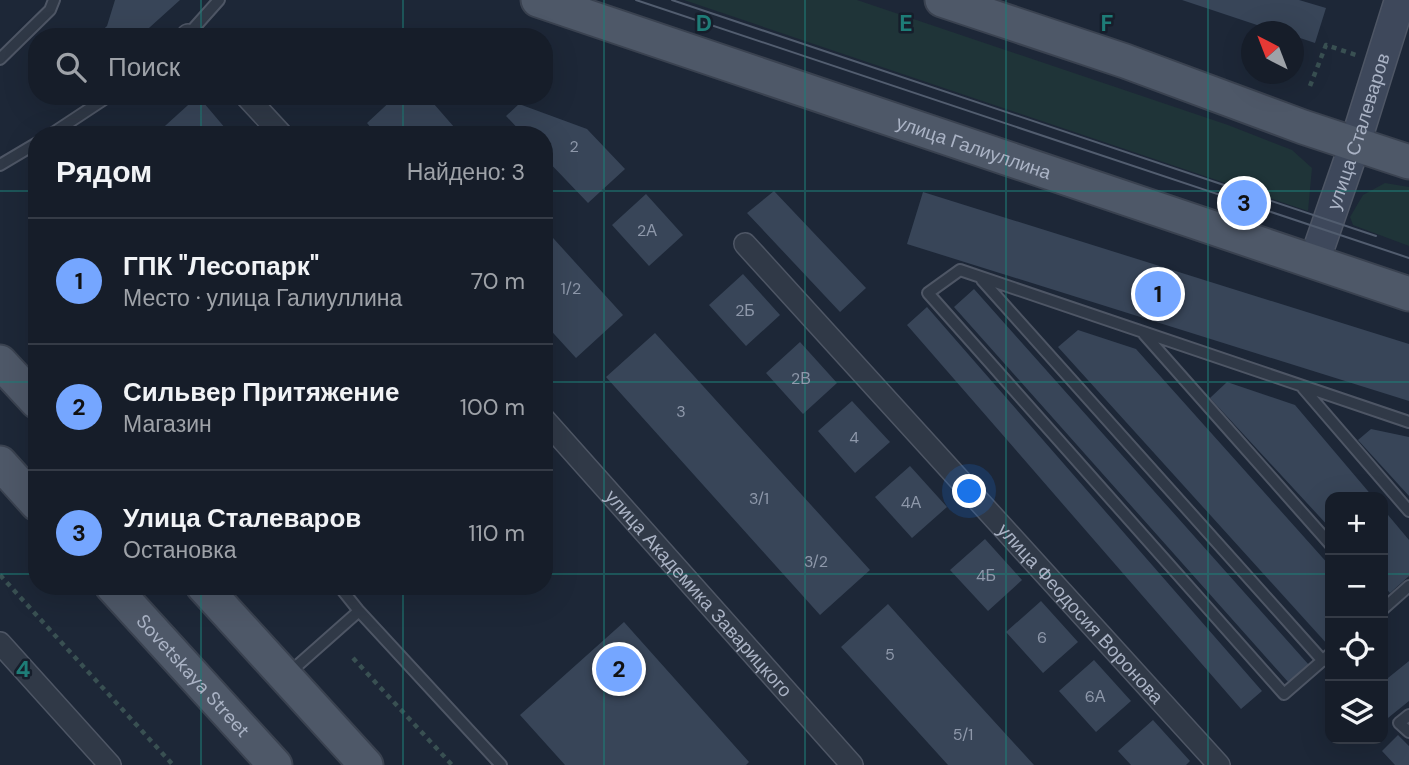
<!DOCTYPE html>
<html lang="ru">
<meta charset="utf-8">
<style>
:root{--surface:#161d29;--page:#1f2631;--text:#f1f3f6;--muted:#9ea2a8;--line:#353b46;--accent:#75a6ff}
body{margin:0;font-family:"DM Sans",sans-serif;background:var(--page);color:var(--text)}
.controls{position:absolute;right:21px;bottom:21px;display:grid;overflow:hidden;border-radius:14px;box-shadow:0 7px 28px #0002}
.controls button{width:63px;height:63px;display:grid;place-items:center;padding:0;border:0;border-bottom:2px solid var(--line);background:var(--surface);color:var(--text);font:35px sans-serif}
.compass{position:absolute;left:1241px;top:21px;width:63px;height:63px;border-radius:50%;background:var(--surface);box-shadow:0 7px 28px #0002;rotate:318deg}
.you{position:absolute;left:970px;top:492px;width:24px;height:24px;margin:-18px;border:5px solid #fff;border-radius:50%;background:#1a73e8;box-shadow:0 0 0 10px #1a73e833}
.badge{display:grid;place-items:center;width:46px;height:46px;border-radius:50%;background:var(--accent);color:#111;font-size:23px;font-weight:700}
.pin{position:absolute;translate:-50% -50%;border:4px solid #fff;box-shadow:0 2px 7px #0006}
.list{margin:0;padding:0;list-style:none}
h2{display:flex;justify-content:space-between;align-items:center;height:91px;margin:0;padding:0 28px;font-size:30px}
h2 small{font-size:23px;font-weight:400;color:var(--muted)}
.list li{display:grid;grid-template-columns:46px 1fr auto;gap:21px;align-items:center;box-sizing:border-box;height:126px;padding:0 28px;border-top:2px solid var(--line)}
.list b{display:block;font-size:26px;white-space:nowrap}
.list p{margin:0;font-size:23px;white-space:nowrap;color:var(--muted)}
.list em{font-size:23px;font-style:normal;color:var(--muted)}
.icon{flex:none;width:38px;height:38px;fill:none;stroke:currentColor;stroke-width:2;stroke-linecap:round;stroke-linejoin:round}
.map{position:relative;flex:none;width:1409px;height:765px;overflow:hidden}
.search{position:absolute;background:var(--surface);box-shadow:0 7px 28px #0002;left:28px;top:28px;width:525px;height:77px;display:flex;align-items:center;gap:18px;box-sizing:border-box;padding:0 24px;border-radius:28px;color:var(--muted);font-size:26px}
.panel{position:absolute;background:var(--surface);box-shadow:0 7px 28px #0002;left:28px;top:126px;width:525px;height:469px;border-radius:28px}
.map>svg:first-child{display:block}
.green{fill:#1f3438}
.building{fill:#384558}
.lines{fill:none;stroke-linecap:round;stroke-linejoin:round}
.lane-casing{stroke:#4e5665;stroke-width:14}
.street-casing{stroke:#4e5665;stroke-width:24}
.secondary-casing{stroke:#4e5665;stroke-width:33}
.primary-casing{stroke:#3a4250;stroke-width:37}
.path{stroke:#395052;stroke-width:4.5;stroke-dasharray:5 5;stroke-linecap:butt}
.lane{stroke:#303947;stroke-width:10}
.street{stroke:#303947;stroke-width:21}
.secondary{stroke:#3e485b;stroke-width:30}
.primary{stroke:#4e5868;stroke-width:33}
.tram{stroke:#525d6f;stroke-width:2}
.grid{fill:none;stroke:#1e7c77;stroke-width:2;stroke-opacity:0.55}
.labels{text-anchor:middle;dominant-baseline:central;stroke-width:5;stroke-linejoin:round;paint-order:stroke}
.number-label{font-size:16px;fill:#8e98aa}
.street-label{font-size:19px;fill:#aab3c5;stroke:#161e2b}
.grid-label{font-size:23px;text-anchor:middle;font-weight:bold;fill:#1e7c77;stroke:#161e2b;stroke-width:5;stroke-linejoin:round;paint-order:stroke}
</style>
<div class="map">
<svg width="1409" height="765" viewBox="0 0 1409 765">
<rect width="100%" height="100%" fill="#1d2737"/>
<path class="green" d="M684,0H857L1228,125L1292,150L1312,168L1308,211Z
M1385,183L1409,187V246L1353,225L1350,217L1363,195Z"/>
<path class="building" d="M115,0H180L139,37H95L107,26Z
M1182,0H1299L1326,8L1315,43L1294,36V32H1278Z
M198,96L231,135H155Z
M396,96H427L461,135H377L367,123Z
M519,104L587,129L625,169L588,203L544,157V135H524L506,116Z
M774,191L866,288L840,312L747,213Z
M923,192L1409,344V401L907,244Z
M646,194L683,235L649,266L612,225Z
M544,228L623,315L576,358L544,323Z
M743,274L780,315L746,346L709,305Z
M974,289L1309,665L1289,683L954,307Z
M927,307L1262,691L1241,709L907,325Z
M1078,330L1136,349L1330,566V643L1328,645L1058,347Z
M655,333L870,570L820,615L606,377Z
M800,342L837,383L803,414L766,373Z
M1227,382L1295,405L1373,497H1330V528L1210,398Z
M852,401L890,442L855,473L818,431Z
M1371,429L1409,437V496L1358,440Z
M910,466L947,507L912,538L875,497Z
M1383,509L1409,540V576L1390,593L1383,585Z
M985,539L1022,580L988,611L950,570Z
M1041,601L1078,642L1043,673L1006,632Z
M888,604L940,662L1034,765H948L841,647Z
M624,622L749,762L746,765H565L520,715Z
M1094,660L1131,701L1096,732L1059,691Z
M1409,661V701L1383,722V682Z
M1153,720L1190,761L1186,765H1131L1118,751Z
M1398,735L1409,746V765H1395L1382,751Z"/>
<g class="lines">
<g class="lane-casing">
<path id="lane" d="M186,37L219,0
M0,59L50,10L54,0
M50,135L109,96
M0,165L37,143
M982,280L1323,661
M1144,334L1330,544
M1303,388L1409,511
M1383,609L1409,586
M359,611L501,765
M1330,654L1284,694L928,293L960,270L1409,422
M289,673L359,611L339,586
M1409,715L1399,723L1409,732"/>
</g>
<g class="street-casing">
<g id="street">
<path d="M188,35L190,37"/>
<path d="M246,96L282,135"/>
<path id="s1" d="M745,244L1219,765"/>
<path id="s2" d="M544,419L852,765"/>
<path d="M0,643L110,765"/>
</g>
</g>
<g class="secondary-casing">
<g id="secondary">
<path id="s3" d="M1314,262L1355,144L1400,0"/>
</g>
</g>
<g class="primary-casing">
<g id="primary">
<path id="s4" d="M538,0L1409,294"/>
<path d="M942,0L1125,61L1303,127L1409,162"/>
<path d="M0,362L37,402"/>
<path d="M0,463L37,504"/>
<path id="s5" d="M112,586L275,765"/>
<path d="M203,586L366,765"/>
</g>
</g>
<path class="path" d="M1310,86L1326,45L1356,55
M0,575L173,765
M353,658L452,765"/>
<use href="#lane" class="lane"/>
<use href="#street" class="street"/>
<use href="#secondary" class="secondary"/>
<use href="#primary" class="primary"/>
<path class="tram" d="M636,0L1409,258
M672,0L1376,236"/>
</g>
<path class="grid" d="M201,0V37M403,0V37M604,0V765M805,0V765M1006,0V765M1208,0V765M201,96V135M403,96V135M0,191H37M544,191H1409M0,382H37M544,382H1409M0,574H37M544,574H1330M1383,574H1409M201,586V765M403,586V765"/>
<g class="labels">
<g class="number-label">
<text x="574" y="146">2</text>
<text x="647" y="230">2А</text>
<text x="571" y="288">1/2</text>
<text x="745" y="310">2Б</text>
<text x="801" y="378">2В</text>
<text x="681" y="411">3</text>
<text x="854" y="437">4</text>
<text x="759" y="498">3/1</text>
<text x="911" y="502">4А</text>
<text x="816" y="561">3/2</text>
<text x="986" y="575">4Б</text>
<text x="1042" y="637">6</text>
<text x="890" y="654">5</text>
<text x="1095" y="696">6А</text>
<text x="963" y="734">5/1</text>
</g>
<g class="street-label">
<text stroke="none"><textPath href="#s3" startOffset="138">улица Сталеваров</textPath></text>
<text stroke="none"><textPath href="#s4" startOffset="460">улица Галиуллина</textPath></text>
<text stroke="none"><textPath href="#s2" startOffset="233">улица Академика Заварицкого</textPath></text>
<text stroke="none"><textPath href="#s1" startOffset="499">улица Феодосия Воронова</textPath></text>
<text stroke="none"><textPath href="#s5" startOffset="121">Sovetskaya Street</textPath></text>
</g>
</g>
<g class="grid-label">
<text x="704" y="31">D</text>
<text x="906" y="31">E</text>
<text x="1107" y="31">F</text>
<text x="23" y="677">4</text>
</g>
</svg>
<div class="controls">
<button>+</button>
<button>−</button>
<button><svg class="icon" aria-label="locate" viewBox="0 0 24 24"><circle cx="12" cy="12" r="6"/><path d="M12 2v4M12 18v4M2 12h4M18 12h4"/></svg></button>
<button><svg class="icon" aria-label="layers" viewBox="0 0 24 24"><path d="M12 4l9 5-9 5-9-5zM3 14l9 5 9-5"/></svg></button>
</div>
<svg class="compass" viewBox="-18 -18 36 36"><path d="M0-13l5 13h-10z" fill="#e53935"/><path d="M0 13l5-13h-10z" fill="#9ea2a8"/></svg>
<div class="you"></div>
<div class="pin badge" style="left:1158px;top:294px">1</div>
<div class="pin badge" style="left:619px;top:669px">2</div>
<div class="pin badge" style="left:1244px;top:203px">3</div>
<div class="search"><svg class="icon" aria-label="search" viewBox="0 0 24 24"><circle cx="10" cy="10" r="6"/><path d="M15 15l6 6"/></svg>Поиск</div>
<section class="panel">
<h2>Рядом<small>Найдено: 3</small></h2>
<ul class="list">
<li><span class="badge">1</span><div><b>ГПК &quot;Лесопарк&quot;</b><p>Место · улица Галиуллина</p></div><em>70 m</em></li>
<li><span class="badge">2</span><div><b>Сильвер Притяжение</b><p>Магазин</p></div><em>100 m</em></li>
<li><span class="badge">3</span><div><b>Улица Сталеваров</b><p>Остановка</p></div><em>110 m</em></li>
</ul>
</section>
</div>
